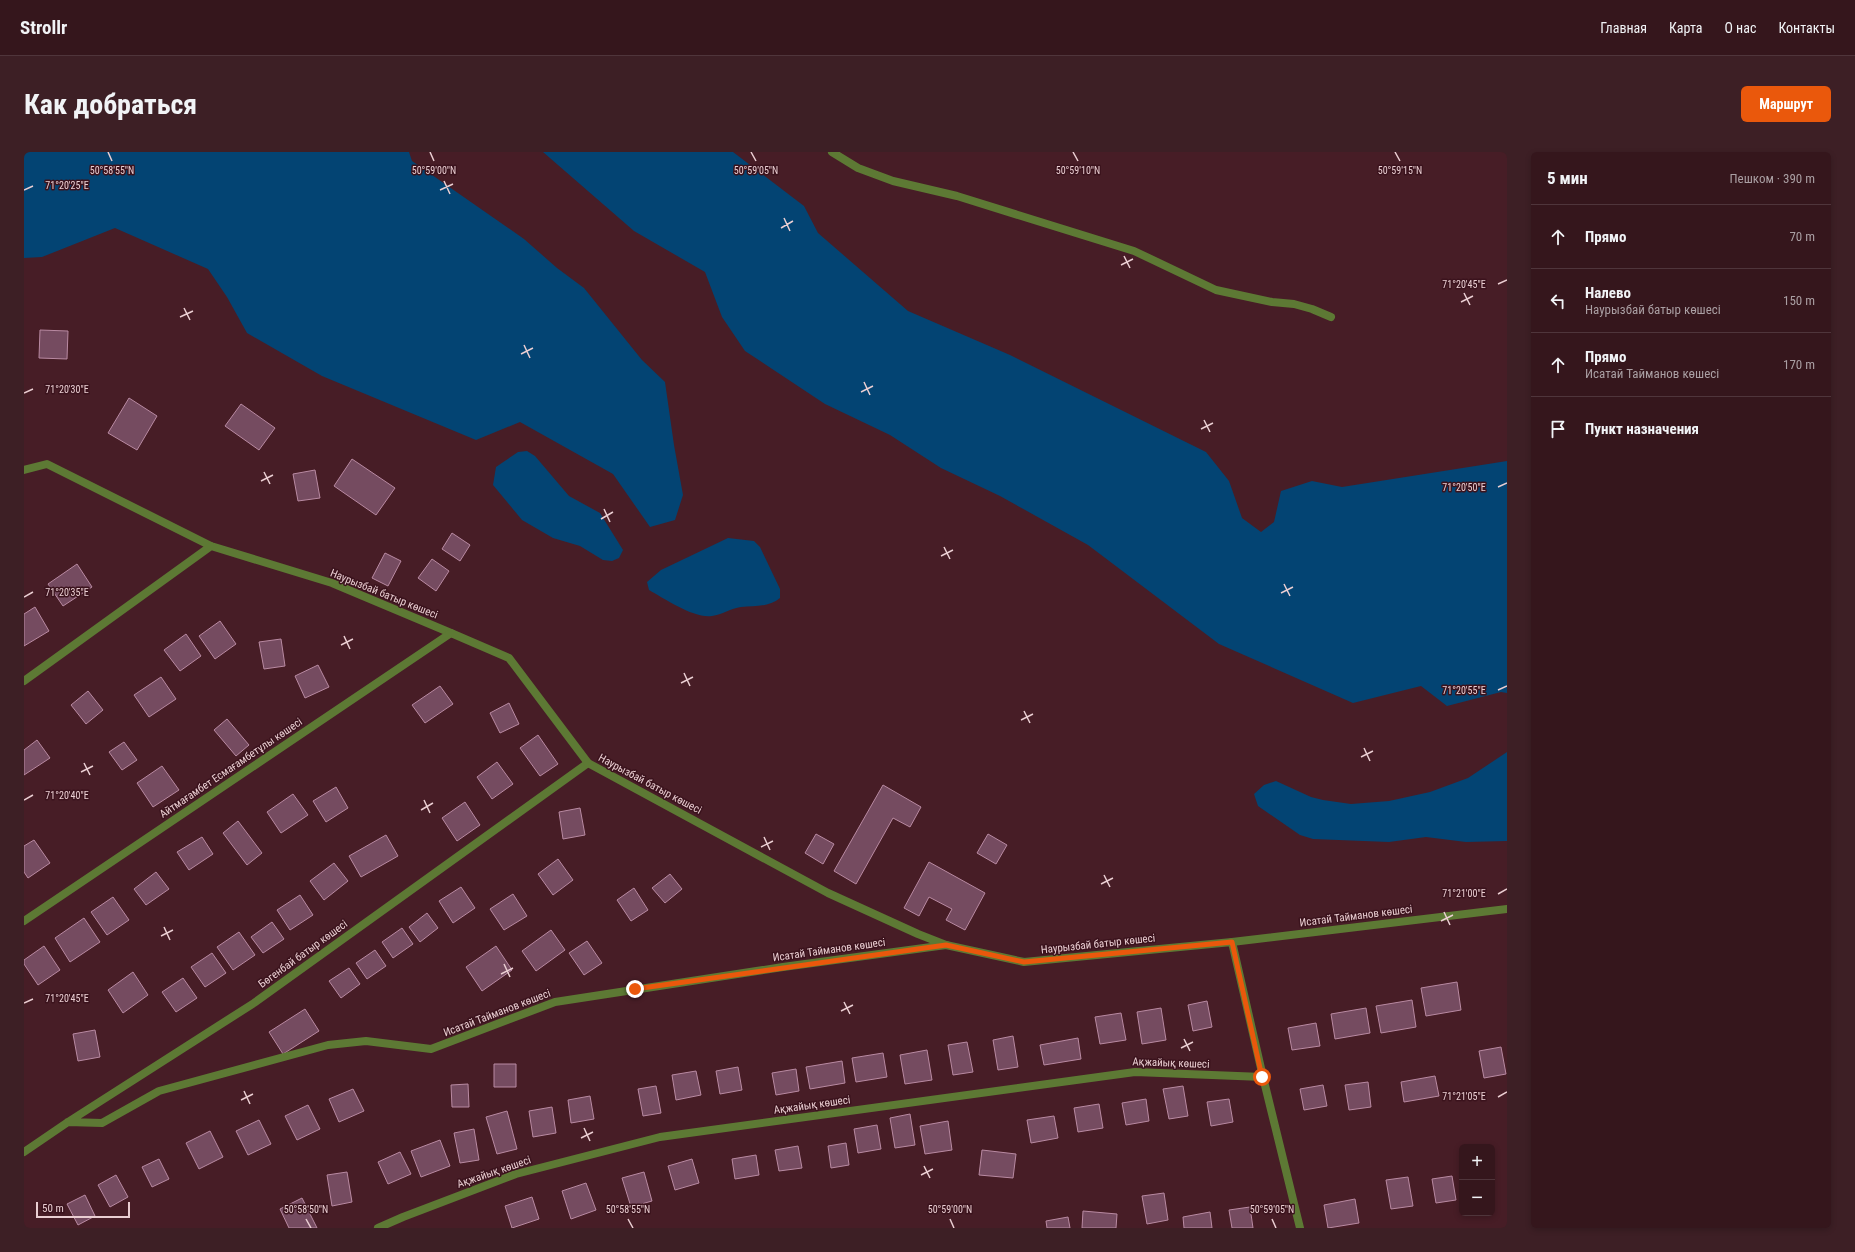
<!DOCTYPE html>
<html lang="ru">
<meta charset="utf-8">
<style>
:root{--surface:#35161c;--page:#3d1f25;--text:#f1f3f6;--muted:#aa9fa3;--line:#4f353b;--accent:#ea580c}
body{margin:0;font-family:"Roboto Condensed",sans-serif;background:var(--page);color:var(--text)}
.controls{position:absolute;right:12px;bottom:12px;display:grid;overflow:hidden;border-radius:6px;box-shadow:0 2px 6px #0003}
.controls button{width:36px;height:36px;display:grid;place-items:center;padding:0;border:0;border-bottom:1px solid var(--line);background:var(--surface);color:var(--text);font:20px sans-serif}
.scale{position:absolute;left:12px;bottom:10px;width:94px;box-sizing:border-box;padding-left:4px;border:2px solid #eaced2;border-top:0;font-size:11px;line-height:14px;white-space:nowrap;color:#eaced2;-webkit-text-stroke:3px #3b131d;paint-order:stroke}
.stop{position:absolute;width:12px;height:12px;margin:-9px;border:3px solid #ea580c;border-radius:50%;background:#fff}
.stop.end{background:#ea580c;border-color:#fff;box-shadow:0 1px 4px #0008}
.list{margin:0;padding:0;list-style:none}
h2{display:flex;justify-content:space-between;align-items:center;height:52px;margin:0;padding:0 16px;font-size:17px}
h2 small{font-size:13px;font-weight:400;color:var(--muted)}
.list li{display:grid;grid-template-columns:26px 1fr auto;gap:12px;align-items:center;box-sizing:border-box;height:64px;padding:0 16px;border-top:1px solid var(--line)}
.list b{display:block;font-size:15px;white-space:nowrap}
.list p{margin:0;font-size:13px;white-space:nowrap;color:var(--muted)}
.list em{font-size:13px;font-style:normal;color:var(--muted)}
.icon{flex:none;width:22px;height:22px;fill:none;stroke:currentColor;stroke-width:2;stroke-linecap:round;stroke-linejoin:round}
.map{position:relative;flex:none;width:1483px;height:1076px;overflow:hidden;border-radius:6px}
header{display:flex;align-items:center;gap:24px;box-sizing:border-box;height:56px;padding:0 20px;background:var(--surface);border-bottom:1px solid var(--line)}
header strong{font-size:19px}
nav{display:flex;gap:22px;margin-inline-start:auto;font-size:14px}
.intro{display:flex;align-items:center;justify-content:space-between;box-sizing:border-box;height:96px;padding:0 24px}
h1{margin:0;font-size:28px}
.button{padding:10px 18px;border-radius:6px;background:var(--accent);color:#fff;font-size:14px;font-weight:700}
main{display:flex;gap:24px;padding:0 24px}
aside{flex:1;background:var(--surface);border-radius:6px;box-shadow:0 2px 6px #0003}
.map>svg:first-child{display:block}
.water{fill:#034473}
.building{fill:#754b60;stroke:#b98aa2}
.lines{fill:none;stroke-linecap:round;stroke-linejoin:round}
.minor{stroke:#5d7934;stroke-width:8}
.tertiary{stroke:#5d7934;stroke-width:8}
.route{stroke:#ea580c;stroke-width:5}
.ticks{fill:none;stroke:#eaced2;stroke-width:1.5}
.labels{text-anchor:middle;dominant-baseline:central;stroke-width:3;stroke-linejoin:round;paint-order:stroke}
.street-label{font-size:11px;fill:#eaced2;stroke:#3b131d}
.ticks-label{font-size:10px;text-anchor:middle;fill:#eaced2;stroke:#3b131d;stroke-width:3;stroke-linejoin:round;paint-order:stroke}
</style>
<header>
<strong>Strollr</strong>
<nav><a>Главная</a><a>Карта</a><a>О нас</a><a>Контакты</a></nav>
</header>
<div class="intro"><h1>Как добраться</h1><a class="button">Маршрут</a></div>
<main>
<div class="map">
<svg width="1483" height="1076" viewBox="0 0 1483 1076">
<rect width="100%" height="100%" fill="#471d26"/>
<path class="water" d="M0,0H385L388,9L500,87L533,116L560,136L618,208L641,230L650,293L659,343L651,368L626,375L589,322L496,270L452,288L298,224L223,181L203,145L184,117L91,76L18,105L0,106Z
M519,0H709L780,54L794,81L884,159L986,203L1182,300L1205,329L1218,366L1237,380L1250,370L1257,339L1288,329L1318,335L1483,309V541L1477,540L1423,554L1397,534L1329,551L1195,492L1064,393L976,344L917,316L866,283L801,252L721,199L698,165L681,120L610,79Z
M503,299L511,304L545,344L576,361L599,398L595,406L588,409L579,408L556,394L529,386L498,368L469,333L472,315L494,300Z
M704,386L730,389L736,395L756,437V446C745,455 731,454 717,455C707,456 698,463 688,464C671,467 641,447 625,438L623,430L637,418Z
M1483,600V689L1442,690L1402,685L1365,690L1289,687L1276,683L1234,654L1230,642L1240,633L1252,629L1287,645L1299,648L1327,652L1365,649L1406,640L1444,626Z"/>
<path class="building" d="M16,178L44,179L43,207L15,206Z
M105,246L133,264L113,298L84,281Z
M217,252L251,276L235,298L201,274Z
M328,307L371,336L352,363L310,334Z
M291,318L296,346L274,349L269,322Z
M428,381L446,393L436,409L418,397Z
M361,401L377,409L364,434L348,426Z
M408,407L425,419L412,439L394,426Z
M53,412L68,435L39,454L24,432Z
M11,455L25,479L0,494V462Z
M196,469L212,492L191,507L175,484Z
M162,482L177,504L156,519L140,498Z
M257,487L261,514L240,517L235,490Z
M294,513L305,535L281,546L271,524Z
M137,525L152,547L125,565L110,543Z
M416,534L429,552L401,571L388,553Z
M64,539L79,558L62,572L47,553Z
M485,551L495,572L476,581L466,561Z
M203,567L225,593L212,604L190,578Z
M514,583L534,612L516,624L496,596Z
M13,588L26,606L0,623V598Z
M100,590L113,608L98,618L85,600Z
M473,610L489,632L468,647L453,625Z
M138,614L155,638L129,655L113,631Z
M859,633L897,655L886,675L869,666L832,732L810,719Z
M312,635L324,656L302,670L289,649Z
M269,642L284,663L257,681L243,660Z
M441,650L456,673L433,689L418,666Z
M556,656L561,683L539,687L535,660Z
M214,669L238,701L223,713L199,681Z
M792,682L810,692L799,712L781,701Z
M964,682L983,693L972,712L953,701Z
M362,683L374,704L337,725L325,704Z
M178,685L189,702L165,718L153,700Z
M10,688L26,711L4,726L0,720V694Z
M534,707L549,728L529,743L514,722Z
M905,710L961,741L941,778L922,768L928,757L905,745L895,764L880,756Z
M310,711L324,729L300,748L286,729Z
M132,720L145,737L122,753L110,737Z
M646,722L658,737L641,751L628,736Z
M437,735L451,756L429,771L415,749Z
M610,736L624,758L607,769L593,748Z
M489,742L503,764L480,778L466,757Z
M276,743L289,763L266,778L253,758Z
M89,745L105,768L83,783L67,760Z
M403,761L414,776L396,790L385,775Z
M60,766L76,790L46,810L31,786Z
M248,770L260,787L239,801L227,785Z
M378,776L389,792L369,806L358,790Z
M527,778L541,798L512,819L498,799Z
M215,780L231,803L209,818L193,795Z
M563,789L578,811L560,823L545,801Z
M20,794L36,818L14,833L0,812V808Z
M472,794L488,818L458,839L442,815Z
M351,798L362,814L343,827L332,811Z
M188,801L202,821L181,835L167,815Z
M325,816L336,832L317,846L305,829Z
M109,820L124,843L99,861L84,838Z
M159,826L173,846L152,860L138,840Z
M1433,830L1437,858L1402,864L1397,836Z
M1388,848L1392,875L1357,881L1352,854Z
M1183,849L1188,875L1169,879L1164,853Z
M1137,856L1142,888L1118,892L1113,860Z
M1342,856L1346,881L1311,887L1307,862Z
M281,857L295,879L259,902L245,880Z
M1097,861L1102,888L1076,892L1071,865Z
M1292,871L1296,894L1268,898L1264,876Z
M71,878L76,905L54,909L49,882Z
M989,884L994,915L974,918L969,888Z
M1054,886L1057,907L1020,913L1016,893Z
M943,890L949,920L929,923L924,893Z
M1477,895L1482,922L1460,926L1455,899Z
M903,898L908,928L881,932L876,903Z
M859,901L863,925L832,930L828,906Z
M818,909L821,931L786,937L782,915Z
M470,912H492V935H470Z
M714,915L718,938L696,942L692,919Z
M772,917L775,939L752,943L748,921Z
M672,919L677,943L652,948L648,923Z
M1411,924L1415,944L1380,950L1377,930Z
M1344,930L1347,955L1325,958L1321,933Z
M444,932L445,955H428L427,933Z
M1299,933L1303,954L1280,958L1276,937Z
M632,934L637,961L619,964L614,937Z
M1159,934L1164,964L1145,967L1139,937Z
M329,937L340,959L315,970L305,947Z
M566,944L570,967L547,971L544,948Z
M1122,947L1125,969L1102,973L1098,951Z
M1205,947L1209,970L1187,974L1183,950Z
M1075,952L1079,976L1054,980L1050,956Z
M284,953L296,977L273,988L261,964Z
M528,955L532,981L509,985L505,959Z
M483,959L493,997L473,1002L462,965Z
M886,962L891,993L871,996L866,966Z
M1030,964L1034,986L1007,991L1003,968Z
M235,968L247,992L224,1003L212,979Z
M924,969L928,998L901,1002L896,974Z
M853,973L857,997L834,1001L830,977Z
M450,977L455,1008L436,1011L430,981Z
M186,979L199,1005L175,1017L162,991Z
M416,988L426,1014L397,1025L387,999Z
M822,991L825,1013L807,1016L804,994Z
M774,994L778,1016L755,1019L751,998Z
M958,998L992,1002L989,1026L955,1023Z
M376,1000L387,1022L364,1032L354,1010Z
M732,1003L735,1023L711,1027L708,1007Z
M135,1007L145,1027L128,1035L118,1015Z
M668,1007L675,1031L651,1038L644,1014Z
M323,1020L328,1050L308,1054L303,1023Z
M620,1020L628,1049L607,1055L598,1026Z
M92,1023L104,1045L86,1055L74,1033Z
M1428,1024L1432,1048L1412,1051L1408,1027Z
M1384,1025L1389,1054L1367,1057L1362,1028Z
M562,1031L572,1058L547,1067L538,1039Z
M1140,1041L1144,1068L1123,1072L1118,1044Z
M61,1043L71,1064L54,1073L43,1052Z
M508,1045L515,1067L488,1076L481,1054Z
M278,1046L293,1076H265L256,1057Z
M1331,1047L1335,1071L1304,1076L1300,1053Z
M1226,1055L1229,1076H1208L1205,1058Z
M1059,1059L1093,1062L1092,1076H1058Z
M1186,1060L1188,1076H1160L1159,1065Z
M1044,1065L1046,1076H1023L1022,1069Z"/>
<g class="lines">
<path class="minor" d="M808,0L834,16L869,29L933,44L1110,99L1192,138L1248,150L1270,152L1288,157L1307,165
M0,318L23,312L187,394L308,431L427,481
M0,529L187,394
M1208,790L1483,757
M44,970L78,971L135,939L304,893L342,889L407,897L531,850L759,815L922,793
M0,1000L44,970L230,851L564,611
M354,1076L379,1065L492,1022L636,985L1111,920L1239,925"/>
<path class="tertiary" d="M0,769L427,481L485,506L564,611L804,741L894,782L922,793L1000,810L1208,790L1239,925L1276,1076"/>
</g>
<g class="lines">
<path class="route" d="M611,837L922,793L1000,810L1208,790L1238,925"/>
</g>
<path class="ticks" d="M84,0L88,9M406,0L410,9M727,0L732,9M1049,0L1054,9M1371,0L1376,9M420,29L426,42M0,38L9,34M416,38L429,32M760,66L766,79M757,76L769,69M1100,104L1106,116M1097,113L1109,107M1474,132L1483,128M1440,141L1446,153M1437,150L1449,144M160,156L166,168M156,165L169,159M500,193L506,206M497,202L509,196M840,230L846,243M837,240L849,234M0,241L9,237M1180,268L1186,280M1177,277L1189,271M240,320L246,332M237,329L249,323M1474,335L1483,331M580,357L586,370M577,367L589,360M920,395L926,407M917,404L929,398M1260,432L1266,444M1257,441L1269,435M0,445L9,440M320,484L326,497M317,493L329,487M660,521L666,534M657,531L669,525M1474,538L1483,534M1000,559L1006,571M997,568L1009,562M1340,596L1346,609M1337,605L1349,599M60,611L66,623M57,620L69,614M0,648L9,643M400,648L406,661M397,658L409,651M740,685L746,698M737,695L749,689M1080,723L1086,735M1077,732L1089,726M1474,742L1483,737M1420,760L1426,773M1417,769L1429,763M140,775L146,788M137,784L149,778M480,812L486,825M477,822L489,816M820,850L826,862M0,851L9,847M817,859L829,853M1160,887L1166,899M1157,896L1169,890M220,939L226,952M1474,945L1483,940M217,948L229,942M560,976L566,989M557,986L569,980M900,1014L906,1026M897,1023L909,1017M282,1067L287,1076M604,1067L609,1076M926,1067L930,1076M1248,1067L1252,1076"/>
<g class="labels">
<g class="street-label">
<text transform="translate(360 442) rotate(22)">Наурызбай батыр көшесі</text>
<text transform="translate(207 616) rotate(-34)">Айтмағамбет Есмағамбетұлы көшесі</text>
<text transform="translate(626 632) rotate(28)">Наурызбай батыр көшесі</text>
<text transform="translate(1332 764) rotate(-7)">Исатай Тайманов көшесі</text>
<text transform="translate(1074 792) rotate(-6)">Наурызбай батыр көшесі</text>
<text transform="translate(805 798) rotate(-8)">Исатай Тайманов көшесі</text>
<text transform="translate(279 802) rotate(-36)">Бөгенбай батыр көшесі</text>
<text transform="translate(473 861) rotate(-21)">Исатай Тайманов көшесі</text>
<text transform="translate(1147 911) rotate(2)">Ақжайық көшесі</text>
<text transform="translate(788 953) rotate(-8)">Ақжайық көшесі</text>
<text transform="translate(470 1020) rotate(-19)">Ақжайық көшесі</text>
</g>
</g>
<g class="ticks-label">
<text x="88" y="22">50°58'55"N</text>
<text x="410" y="22">50°59'00"N</text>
<text x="732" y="22">50°59'05"N</text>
<text x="1054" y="22">50°59'10"N</text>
<text x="1376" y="22">50°59'15"N</text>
<text x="43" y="37">71°20'25"E</text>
<text x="1440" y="136">71°20'45"E</text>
<text x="43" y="241">71°20'30"E</text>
<text x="1440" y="339">71°20'50"E</text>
<text x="43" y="444">71°20'35"E</text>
<text x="1440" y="542">71°20'55"E</text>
<text x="43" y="647">71°20'40"E</text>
<text x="1440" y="745">71°21'00"E</text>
<text x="43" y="850">71°20'45"E</text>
<text x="1440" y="948">71°21'05"E</text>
<text x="282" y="1061">50°58'50"N</text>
<text x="604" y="1061">50°58'55"N</text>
<text x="926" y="1061">50°59'00"N</text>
<text x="1248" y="1061">50°59'05"N</text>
</g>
</svg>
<div class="controls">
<button>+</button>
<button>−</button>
</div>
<div class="scale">50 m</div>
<div class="stop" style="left:1238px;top:925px"></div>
<div class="stop end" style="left:611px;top:837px"></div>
</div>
<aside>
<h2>5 мин<small>Пешком · 390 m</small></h2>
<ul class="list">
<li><svg class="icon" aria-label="ahead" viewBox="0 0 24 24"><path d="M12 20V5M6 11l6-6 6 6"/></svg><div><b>Прямо</b></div><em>70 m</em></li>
<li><svg class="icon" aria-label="left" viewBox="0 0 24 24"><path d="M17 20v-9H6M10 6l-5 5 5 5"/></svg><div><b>Налево</b><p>Наурызбай батыр көшесі</p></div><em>150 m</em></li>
<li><svg class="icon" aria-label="ahead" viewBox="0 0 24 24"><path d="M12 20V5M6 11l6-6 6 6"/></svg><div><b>Прямо</b><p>Исатай Тайманов көшесі</p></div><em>170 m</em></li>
<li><svg class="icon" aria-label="arrive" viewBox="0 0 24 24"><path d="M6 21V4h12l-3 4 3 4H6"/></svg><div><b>Пункт назначения</b></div></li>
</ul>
</aside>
</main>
